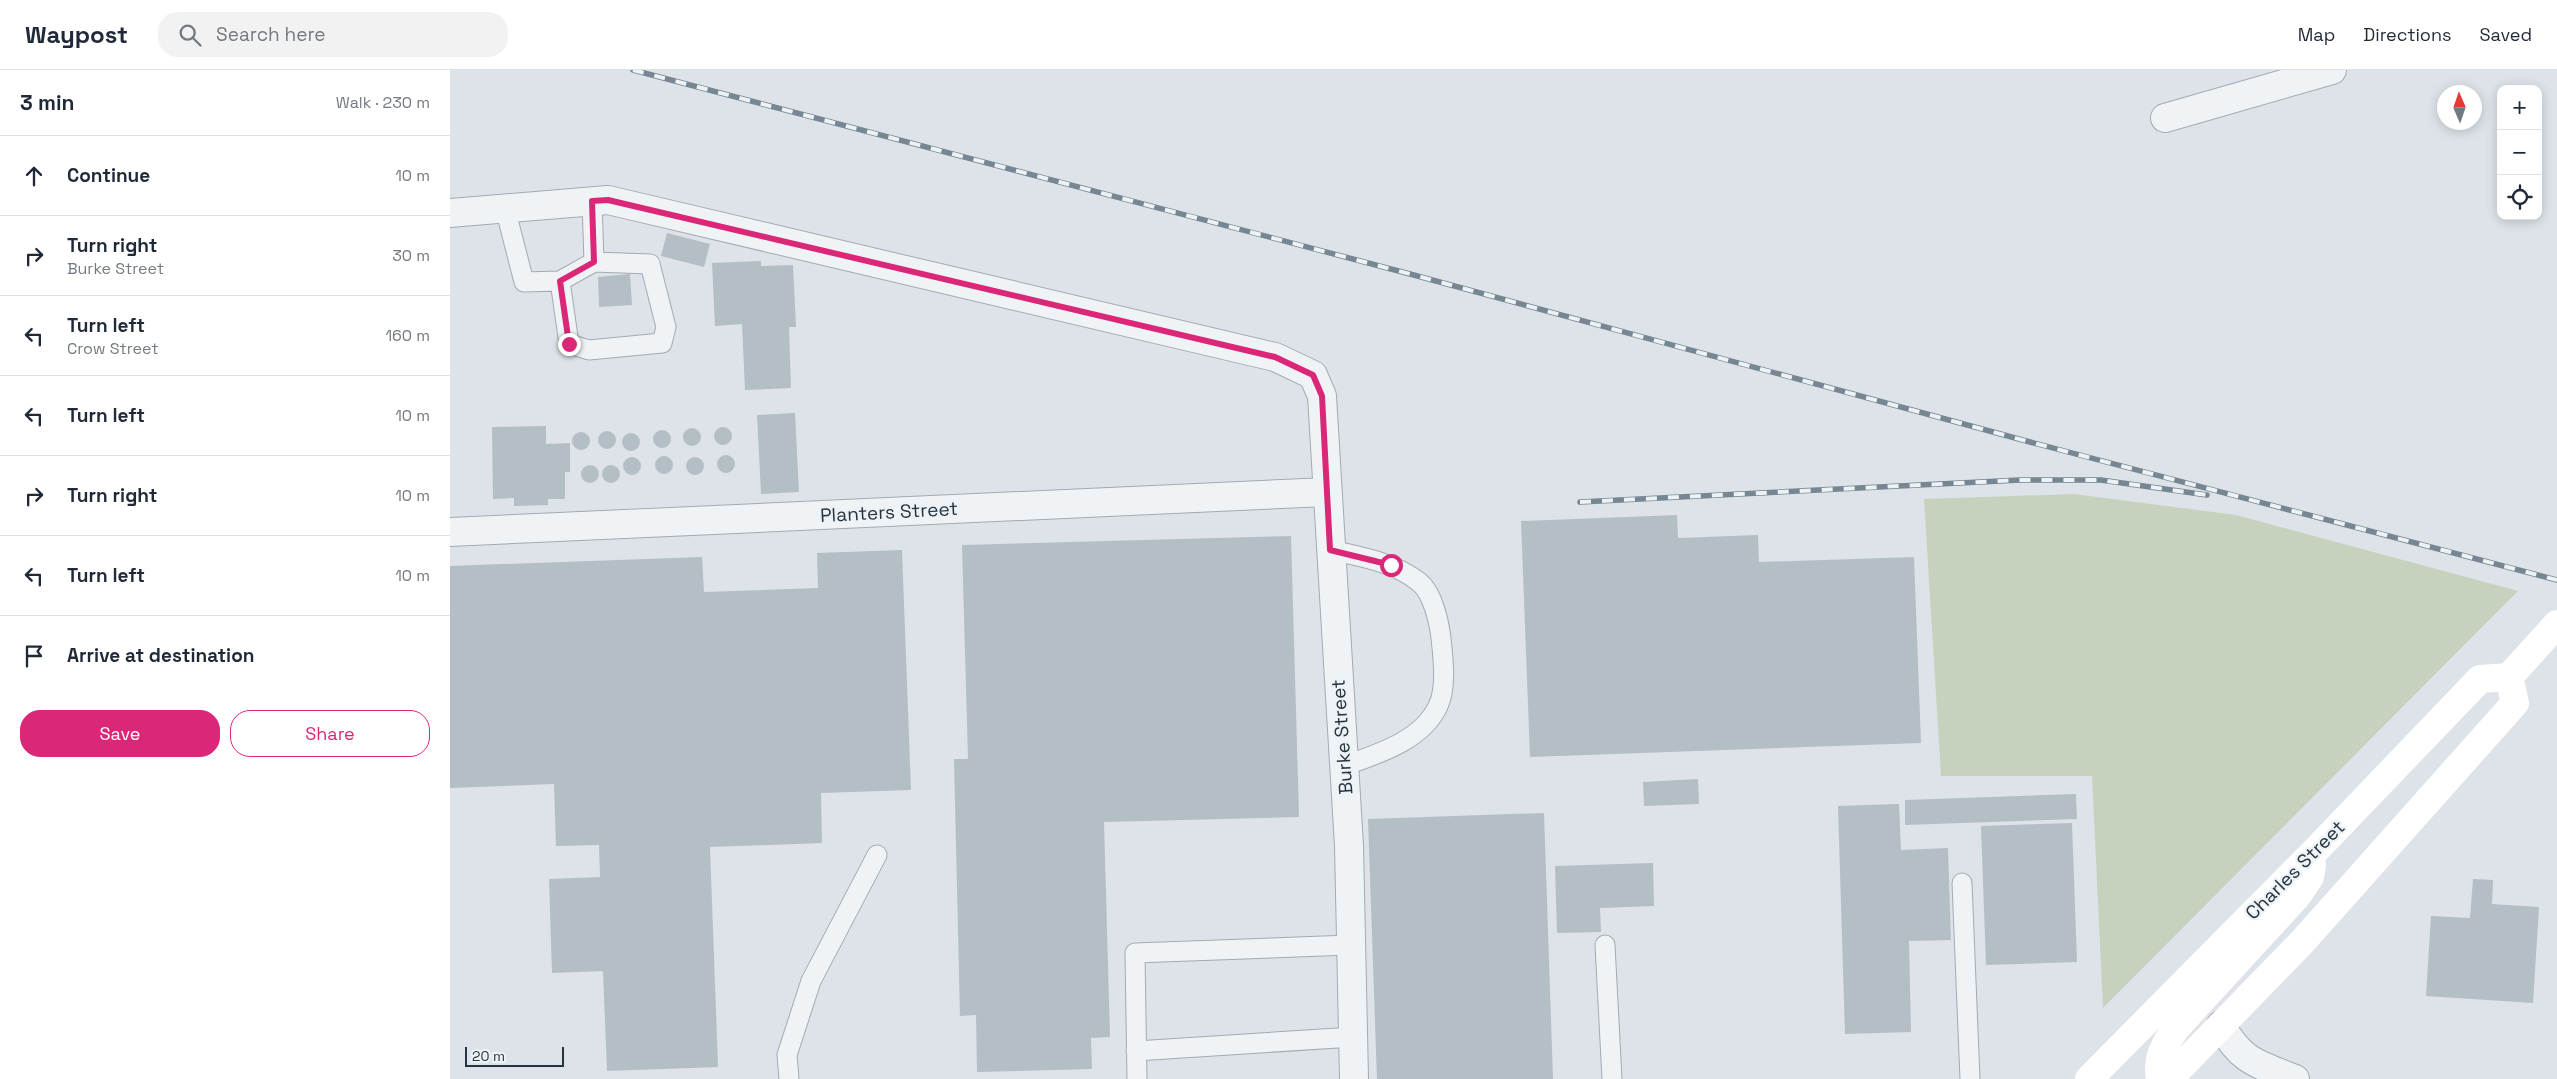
<!DOCTYPE html>
<meta charset="utf-8">
<style>
:root{--surface:#fff;--page:#f2f2f3;--text:#1f2937;--muted:#747a83;--line:#e0e1e3;--accent:#db2777}
body{margin:0;font-family:"Space Grotesk",sans-serif;background:var(--page);color:var(--text)}
.controls{position:absolute;right:15px;top:15px;display:grid;overflow:hidden;border-radius:10px;box-shadow:0 2px 12px #0003}
.controls button{width:45px;height:45px;display:grid;place-items:center;padding:0;border:0;border-bottom:1px solid var(--line);background:var(--surface);color:var(--text);font:25px sans-serif}
.compass{position:absolute;left:1987px;top:15px;width:45px;height:45px;border-radius:50%;background:var(--surface);box-shadow:0 2px 12px #0003;rotate:358deg}
.scale{position:absolute;left:15px;bottom:12px;width:99px;box-sizing:border-box;padding-left:5px;border:2px solid #26343f;border-top:0;font-size:14px;line-height:18px;white-space:nowrap;color:#26343f;-webkit-text-stroke:4px #ecf2f5;paint-order:stroke}
.stop{position:absolute;width:15px;height:15px;margin:-11px;border:4px solid #db2777;border-radius:50%;background:#fff}
.stop.end{background:#db2777;border-color:#fff;box-shadow:0 1px 5px #0008}
.list{margin:0;padding:0;list-style:none}
h2{display:flex;justify-content:space-between;align-items:center;height:65px;margin:0;padding:0 20px;font-size:21px}
h2 small{font-size:16px;font-weight:400;color:var(--muted)}
.list li{display:grid;grid-template-columns:32px 1fr auto;gap:15px;align-items:center;box-sizing:border-box;height:80px;padding:0 20px;border-top:1px solid var(--line)}
.list b{display:block;font-size:19px;white-space:nowrap}
.list p{margin:0;font-size:16px;white-space:nowrap;color:var(--muted)}
.list em{font-size:16px;font-style:normal;color:var(--muted)}
.actions{display:flex;gap:10px;padding:15px 20px}
.actions a{flex:1;padding:11px 0;border:1px solid var(--accent);border-radius:20px;text-align:center;font-size:18px;color:var(--accent)}
.actions .main{background:var(--accent);color:#fff}
.icon{flex:none;width:28px;height:28px;fill:none;stroke:currentColor;stroke-width:2;stroke-linecap:round;stroke-linejoin:round}
.map{position:relative;flex:none;width:2107px;height:1009px;overflow:hidden}
header{display:flex;align-items:center;gap:30px;box-sizing:border-box;height:70px;padding:0 25px;background:var(--surface);border-bottom:1px solid var(--line)}
header strong{font-size:24px}
nav{display:flex;gap:28px;margin-inline-start:auto;font-size:18px}
.search{width:350px;height:45px;background:var(--page);display:flex;align-items:center;gap:12px;box-sizing:border-box;padding:0 18px;border-radius:20px;color:var(--muted);font-size:19px}
main{display:flex}
aside{flex:1;background:var(--surface)}
.map>svg:first-child{display:block}
.green{fill:#c7d2be}
.building{fill:#b4bec5}
.lines{fill:none;stroke-linecap:round;stroke-linejoin:round}
.lane-casing{stroke:#a2abb2;stroke-width:21}
.street-casing{stroke:#a2abb2;stroke-width:30}
.lane{stroke:#f0f3f6;stroke-width:19}
.street{stroke:#f0f3f6;stroke-width:28}
.secondary{stroke:#fff;stroke-width:28}
.rail-casing{stroke:#768692;stroke-width:5.5}
.rail{stroke:#ecf2f5;stroke-width:4;stroke-dasharray:11;stroke-linecap:butt}
.route{stroke:#db2777;stroke-width:6}
.labels{text-anchor:middle;dominant-baseline:central;stroke-width:4.5;stroke-linejoin:round;paint-order:stroke}
.street-label{font-size:19px;fill:#26343f;stroke:#ecf2f5}
</style>
<header>
<strong>Waypost</strong>
<div class="search"><svg class="icon" aria-label="search" viewBox="0 0 24 24"><circle cx="10" cy="10" r="6"/><path d="M15 15l6 6"/></svg>Search here</div>
<nav><a>Map</a><a>Directions</a><a>Saved</a></nav>
</header>
<main>
<aside>
<h2>3 min<small>Walk · 230 m</small></h2>
<ul class="list">
<li><svg class="icon" aria-label="ahead" viewBox="0 0 24 24"><path d="M12 20V5M6 11l6-6 6 6"/></svg><div><b>Continue</b></div><em>10 m</em></li>
<li><svg class="icon" aria-label="right" viewBox="0 0 24 24"><path d="M7 20v-9h11M14 6l5 5-5 5"/></svg><div><b>Turn right</b><p>Burke Street</p></div><em>30 m</em></li>
<li><svg class="icon" aria-label="left" viewBox="0 0 24 24"><path d="M17 20v-9H6M10 6l-5 5 5 5"/></svg><div><b>Turn left</b><p>Crow Street</p></div><em>160 m</em></li>
<li><svg class="icon" aria-label="left" viewBox="0 0 24 24"><path d="M17 20v-9H6M10 6l-5 5 5 5"/></svg><div><b>Turn left</b></div><em>10 m</em></li>
<li><svg class="icon" aria-label="right" viewBox="0 0 24 24"><path d="M7 20v-9h11M14 6l5 5-5 5"/></svg><div><b>Turn right</b></div><em>10 m</em></li>
<li><svg class="icon" aria-label="left" viewBox="0 0 24 24"><path d="M17 20v-9H6M10 6l-5 5 5 5"/></svg><div><b>Turn left</b></div><em>10 m</em></li>
<li><svg class="icon" aria-label="arrive" viewBox="0 0 24 24"><path d="M6 21V4h12l-3 4 3 4H6"/></svg><div><b>Arrive at destination</b></div></li>
</ul>
<div class="actions"><a class="main">Save</a><a>Share</a></div>
</aside>
<div class="map">
<svg width="2107" height="1009" viewBox="0 0 2107 1009">
<rect width="100%" height="100%" fill="#dde3e8"/>
<path class="green" d="M1624,424L1786,445L2068,521L1653,938L1642,706H1491L1474,429Z"/>
<path class="building" d="M217,163L260,174L254,197L211,186Z
M311,191V196L343,195L346,257H339L341,318L295,320L292,254L265,256L262,193Z
M180,204L182,235L149,237L148,207Z
M345,343L349,422L311,424L307,345Z
M96,356V374L120,373V402H115V429H98V435L64,436V428L43,429L42,357Z
M264 366a9 9 0 1 1 18 0a9 9 0 1 1-18 0Z
M233 367a9 9 0 1 1 18 0a9 9 0 1 1-18 0Z
M203 369a9 9 0 1 1 18 0a9 9 0 1 1-18 0Z
M148 370a9 9 0 1 1 18 0a9 9 0 1 1-18 0Z
M122 371a9 9 0 1 1 18 0a9 9 0 1 1-18 0Z
M172 372a9 9 0 1 1 18 0a9 9 0 1 1-18 0Z
M267 394a9 9 0 1 1 18 0a9 9 0 1 1-18 0Z
M205 395a9 9 0 1 1 18 0a9 9 0 1 1-18 0Z
M236 396a9 9 0 1 1 18 0a9 9 0 1 1-18 0Z
M173 396a9 9 0 1 1 18 0a9 9 0 1 1-18 0Z
M131 404a9 9 0 1 1 18 0a9 9 0 1 1-18 0Z
M152 404a9 9 0 1 1 18 0a9 9 0 1 1-18 0Z
M1227,445L1228,468L1308,465L1309,492L1464,487L1471,673L1080,687L1071,451Z
M841,466L849,747L654,752L660,967L641,968L642,999L527,1002L526,945L510,946L504,689H518L512,475Z
M452,480L461,720L371,723L372,773L260,777L268,997L157,1001L153,901L102,903L99,809L150,807L149,775L106,776L104,714L0,718V496L252,487L254,522L368,518L367,483Z
M1248,709L1249,734L1194,736L1193,712Z
M1626,724L1627,749L1455,755V730Z
M1449,734L1451,780L1498,778L1501,870L1459,871L1461,962L1395,964L1388,736Z
M1094,743L1103,1009H927L918,749Z
M1622,753L1627,892L1536,895L1531,756Z
M1203,793L1204,836L1150,838L1151,862L1107,863L1105,796Z
M2023,809L2043,810L2042,834L2089,837L2083,933L1976,926L1981,846L2020,848Z"/>
<g class="lines">
<g class="lane-casing">
<path id="lane" d="M55,138L74,212L110,211L144,192L142,131
M110,211L119,274L139,280L212,273L216,257L200,194L144,192
M881,480C911,487 944,492 969,512C983,523 989,552 991,568C993,587 997,618 988,636C972,671 927,684 894,696
M1512,813L1520,1009
M1155,875L1162,1009
M686,981L903,967
M339,1009L337,985L361,911L427,785
M687,1009L685,883L901,875"/>
</g>
<g class="street-casing">
<path id="street" d="M1715,48L1882,0
M0,143L158,130L825,287L863,305L872,326L899,776L904,1009
M0,462L877,422
M1771,955C1791,992 1808,994 1845,1009"/>
</g>
<use href="#lane" class="lane"/>
<use href="#street" class="street"/>
<path class="secondary" d="M1639,1009L1865,781L2030,609L2059,607L2107,554
M1710,1009C1706,988 1715,974 1726,958L1847,826L1860,807L1862,795
M1719,1009L1853,871L2065,633L2059,607"/>
<g class="rail-casing">
<path id="rail" d="M183,0L960,204L1580,372L2107,510
M1130,432L1570,410H1651L1757,425"/>
</g>
<use href="#rail" class="rail"/>
</g>
<g class="lines">
<path class="route" d="M119,274L110,211L144,192L142,131L158,130L825,287L863,305L872,326L880,480L941,495"/>
</g>
<g class="labels">
<g class="street-label">
<text transform="translate(439 442) rotate(-3)">Planters Street</text>
<text transform="translate(892 667) rotate(-94)">Burke Street</text>
<text transform="translate(1845 800) rotate(-45)">Charles Street</text>
</g>
</g>
</svg>
<div class="controls">
<button>+</button>
<button>−</button>
<button><svg class="icon" aria-label="locate" viewBox="0 0 24 24"><circle cx="12" cy="12" r="6"/><path d="M12 2v4M12 18v4M2 12h4M18 12h4"/></svg></button>
</div>
<svg class="compass" viewBox="-18 -18 36 36"><path d="M0-13l5 13h-10z" fill="#e53935"/><path d="M0 13l5-13h-10z" fill="#747a83"/></svg>
<div class="scale">20 m</div>
<div class="stop" style="left:941px;top:495px"></div>
<div class="stop end" style="left:119px;top:274px"></div>
</div>
</main>
